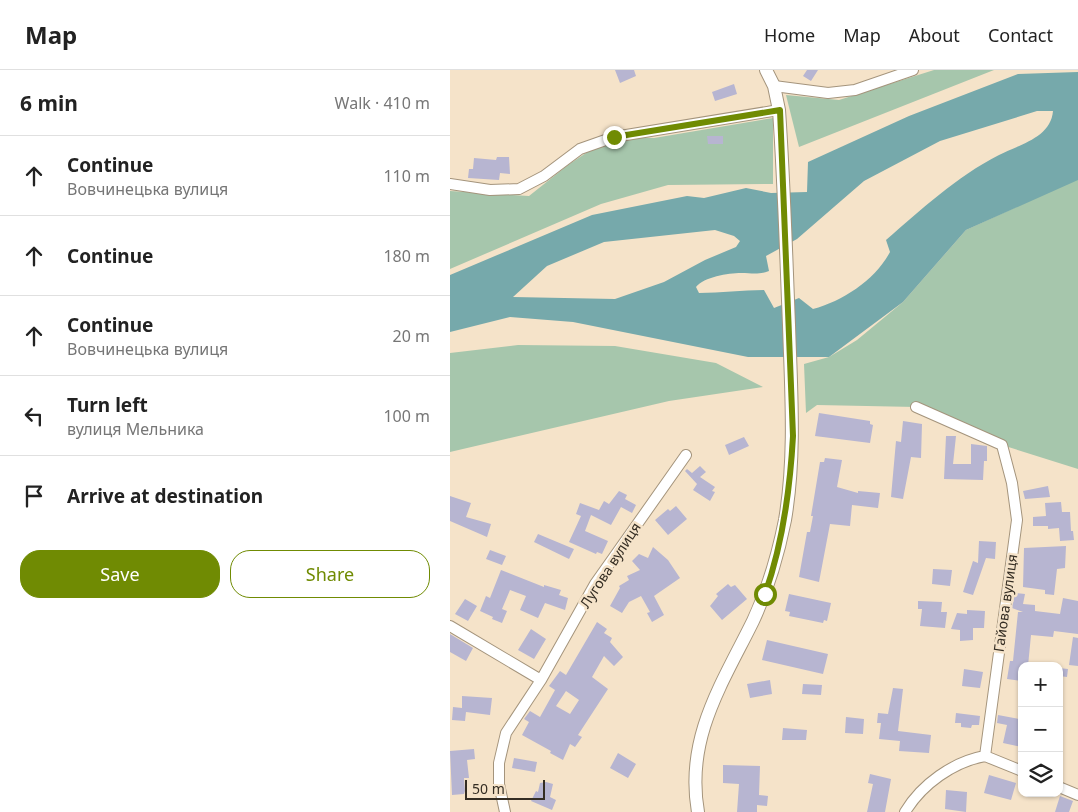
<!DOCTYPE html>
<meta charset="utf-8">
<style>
:root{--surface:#fff;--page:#f2f2f2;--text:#222;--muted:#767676;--line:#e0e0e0;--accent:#708b03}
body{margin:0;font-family:"Noto Sans",sans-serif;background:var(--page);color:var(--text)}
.controls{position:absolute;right:15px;bottom:15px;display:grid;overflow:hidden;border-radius:10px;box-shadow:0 1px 4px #0004}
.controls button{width:45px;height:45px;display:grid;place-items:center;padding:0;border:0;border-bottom:1px solid var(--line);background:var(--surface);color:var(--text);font:25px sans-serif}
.scale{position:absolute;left:15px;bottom:12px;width:80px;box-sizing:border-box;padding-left:5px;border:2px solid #342d23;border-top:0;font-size:14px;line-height:18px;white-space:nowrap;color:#342d23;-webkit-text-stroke:4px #f5e3c9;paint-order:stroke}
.stop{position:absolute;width:15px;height:15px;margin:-11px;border:4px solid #708b03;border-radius:50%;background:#fff}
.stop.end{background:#708b03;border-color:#fff;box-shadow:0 1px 5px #0008}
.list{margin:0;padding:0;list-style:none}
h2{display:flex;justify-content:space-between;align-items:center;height:65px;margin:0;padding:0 20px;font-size:21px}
h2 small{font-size:16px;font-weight:400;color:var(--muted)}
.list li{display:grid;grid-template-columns:32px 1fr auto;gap:15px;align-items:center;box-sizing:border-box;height:80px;padding:0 20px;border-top:1px solid var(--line)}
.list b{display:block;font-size:19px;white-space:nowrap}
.list p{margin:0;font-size:16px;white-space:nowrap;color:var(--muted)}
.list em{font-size:16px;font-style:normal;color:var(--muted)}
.actions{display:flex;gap:10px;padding:15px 20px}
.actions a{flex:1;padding:11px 0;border:1px solid var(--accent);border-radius:20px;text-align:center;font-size:18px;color:var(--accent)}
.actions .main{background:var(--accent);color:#fff}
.icon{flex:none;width:28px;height:28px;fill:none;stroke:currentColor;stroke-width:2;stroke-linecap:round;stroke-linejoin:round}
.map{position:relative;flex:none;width:628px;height:742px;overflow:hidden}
header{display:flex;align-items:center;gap:30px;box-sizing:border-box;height:70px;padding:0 25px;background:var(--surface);border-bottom:1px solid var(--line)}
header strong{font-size:24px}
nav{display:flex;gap:28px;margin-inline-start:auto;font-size:18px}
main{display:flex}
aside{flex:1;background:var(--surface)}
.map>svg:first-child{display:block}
.green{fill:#a6c6ac}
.water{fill:#76a9ab;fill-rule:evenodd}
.building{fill:#b7b5d1;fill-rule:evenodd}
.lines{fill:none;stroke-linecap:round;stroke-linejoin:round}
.minor-casing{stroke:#a4947c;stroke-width:12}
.tertiary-casing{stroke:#a4947c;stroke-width:14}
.minor{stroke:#fff;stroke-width:10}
.tertiary{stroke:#fff;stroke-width:12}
.route{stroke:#708b03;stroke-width:6}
.labels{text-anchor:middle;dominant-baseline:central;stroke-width:5;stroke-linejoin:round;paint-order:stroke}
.street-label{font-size:14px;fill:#342d23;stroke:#f5e3c9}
</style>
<header>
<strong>Map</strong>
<nav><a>Home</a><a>Map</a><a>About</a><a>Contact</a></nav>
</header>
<main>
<aside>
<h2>6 min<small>Walk · 410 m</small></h2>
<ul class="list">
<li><svg class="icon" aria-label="ahead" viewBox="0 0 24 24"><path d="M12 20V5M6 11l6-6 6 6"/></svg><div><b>Continue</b><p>Вовчинецька вулиця</p></div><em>110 m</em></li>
<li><svg class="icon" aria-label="ahead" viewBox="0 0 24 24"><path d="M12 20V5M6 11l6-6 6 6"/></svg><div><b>Continue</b></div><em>180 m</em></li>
<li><svg class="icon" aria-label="ahead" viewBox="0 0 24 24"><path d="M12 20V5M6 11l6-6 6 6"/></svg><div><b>Continue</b><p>Вовчинецька вулиця</p></div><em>20 m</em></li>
<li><svg class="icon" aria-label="left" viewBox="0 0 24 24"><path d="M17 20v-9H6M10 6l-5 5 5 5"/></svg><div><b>Turn left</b><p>вулиця Мельника</p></div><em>100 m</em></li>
<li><svg class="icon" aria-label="arrive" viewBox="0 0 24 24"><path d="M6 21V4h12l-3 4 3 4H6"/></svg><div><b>Arrive at destination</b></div></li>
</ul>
<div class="actions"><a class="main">Save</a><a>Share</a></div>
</aside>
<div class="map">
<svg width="628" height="742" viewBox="0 0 628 742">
<rect width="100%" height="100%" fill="#f5e3c9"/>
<path class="green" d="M484,0H544L349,77L336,25L389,30Z
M323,48V114L218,115L151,134L0,199V121L79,126L118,95L145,77L179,67L204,68Z
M625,110H628V399L552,375L466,337L367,335L356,343L354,294L379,287L407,270L453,232L516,160Z
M68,275L165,276L266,293L313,317L219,331L0,382V283Z"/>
<path class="water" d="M628,2V110L516,160L453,232L379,287H298L123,252L60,247L0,262V205L142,145L237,126L254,128L296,118L321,123L357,122L358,92L459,46L568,4ZM587,41H603C601,68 568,75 549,85C506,107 472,139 436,170L440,182C425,210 393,231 363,239L349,228L324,238L314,220C292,220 271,223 249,223L246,217C254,207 278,203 291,203C302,203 308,205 319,201L316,186L347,169L414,111L490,71ZM265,160L284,166L290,171L286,177L255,190L214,212L165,229L63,227L97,196L154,172Z"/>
<path class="building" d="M165,0H184L186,6L170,13Z
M357,0H368L361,11L353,6Z
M284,14L287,24L265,31L262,22Z
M257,66H273V74H258Z
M47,87H59L60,104L50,103L49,110L18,108L19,99H23L24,88L46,90Z
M369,343L420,351V354L423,355L420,373L365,366Z
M453,351L472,354L471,388L461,387L453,429L441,427L446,371L451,372Z
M496,366H506L503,394H521V374L537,376V391H534L533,410L494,409Z
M294,367L299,376L279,385L275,375Z
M375,388L392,390L387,417L408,423V421L430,423L428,438L402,435L400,456L380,454L369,512L349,507L357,462H360L363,446H361L370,392H374Z
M250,396L256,402L250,407L265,417L262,421L265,422L260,431L243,420L247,414L235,401L237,399L242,403Z
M598,416L600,427L575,429L573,421Z
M169,421L177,425L175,429L186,435L182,443L171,437L161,455L141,445L135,461L158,471L152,484L147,482L146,484L119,472L131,446L126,444L130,433L149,440L154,431L159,434Z
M0,426L21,433L16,447L41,454L37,467L0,451Z
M611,432L612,442H620L621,461H623L624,470L610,471L609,458L598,459V456H583V447L596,446L595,433Z
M226,436L237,449L218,465L205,450L218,439L220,441Z
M88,464L124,479L119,489L84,472Z
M529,471L546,472L545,489L536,488L523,525L513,522L523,491L528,493Z
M616,476L615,498L607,499L604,525L595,524V520L573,517L574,478Z
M203,477L218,490L230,508L204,526L214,545L202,552L197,543L200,542L191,526L179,532L172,543L160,536L170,518L169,516L179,510L177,506L190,500L182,491L189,484L198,488Z
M40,480L56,486L52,495L36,489Z
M483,499L502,500L500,516L482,514Z
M51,500L94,517V515L111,520L109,525L118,528L115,540L95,533L88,548L70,540L76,526L60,520L52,539L57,541L52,553L42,549L43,547L30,541L36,526L40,528Z
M278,514L281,517L285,515L297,529L272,550L260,536L268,526L266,524Z
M565,523L575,524L573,534L585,535V541L610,544L613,528L628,531V564L604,561L603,567L581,565L578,596H572V611L557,609L560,591H563L568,542H573L562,538Z
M339,524L381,533L377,551L374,550L373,553L339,546L340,542L335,541Z
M15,529L27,536L18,551L5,544Z
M468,531L492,532L491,542H497L495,558L470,556L472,539H468Z
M517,540L535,541L534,558H523V570L510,571V560L501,559L507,543L517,544Z
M147,552L157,559L154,563L162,568L160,572L173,587L164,596L154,586L142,607L158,619L128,665L132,667L125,677L120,674L113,690L100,683L101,681L72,665L79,652L74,649L80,641L90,647L105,620L99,616L110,601L116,605ZM116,621L129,630L120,644L106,636Z
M81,559L96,569L84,589L68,580Z
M0,564L23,578L16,591L0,582Z
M623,567L628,568V596L619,595Z
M317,570L378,584L373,604L312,590Z
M609,598L618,599L617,607L609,606Z
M514,599L533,602L530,618L512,616Z
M320,610L322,624L300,628L297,614Z
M353,614L372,615L371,625L352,624Z
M443,618L453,619L448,661L481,665L479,683L449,681L450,671L429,669L431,653H427L428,643L438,644Z
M12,626L42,628L40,645L16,642L15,651L2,650L3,637L12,638Z
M506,643L530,646L529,655H522L521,658L511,657V653H505Z
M548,645L569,649L568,659H572V677L553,673L557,655L547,653Z
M396,647L414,649L413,664L395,663Z
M333,658L357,660L356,670H332Z
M24,679L25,689L17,690L19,708H14L15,721L14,724L2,725L0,681Z
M168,683L186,694L178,708L160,698Z
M64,688L87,692L85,702L62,698Z
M273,695L310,696L309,725L318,726L317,736L307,735V742H287L289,714L273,713Z
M420,704L441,709L435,742H417L423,714L418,713Z
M539,705L566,713L561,730L534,723Z
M96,712L103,714L100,727L106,730L102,740L81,731L86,721L88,722L90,713Z
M496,720L517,722L516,742L495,739Z
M610,726L623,731L619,742H605Z"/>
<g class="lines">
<g class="minor-casing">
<path id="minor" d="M324,16L378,23L405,20L463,0
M0,114L40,120L69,119L94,106L130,79L164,67L329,40
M0,556L91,610
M535,686L572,701
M609,717L628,725
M55,742L49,714V693L56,663L91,610L145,514L236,385
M455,742C472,714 503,692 535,686L567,450L562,413L552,375L466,337"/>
</g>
<g class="tertiary-casing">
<path id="tertiary" d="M248,742C235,668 272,614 303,551C318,519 328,485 335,450C346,385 341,320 339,255C336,183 334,111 329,40L324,16L316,0"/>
</g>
<use href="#minor" class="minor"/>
<use href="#tertiary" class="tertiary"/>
</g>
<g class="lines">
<path class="route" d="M164,67L330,40L343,366C340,420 333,473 315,524"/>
</g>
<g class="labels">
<g class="street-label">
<text transform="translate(160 495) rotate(-57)">Лугова вулиця</text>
<text transform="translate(555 533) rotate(-82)">Гайова вулиця</text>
</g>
</g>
</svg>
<div class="controls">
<button>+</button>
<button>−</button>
<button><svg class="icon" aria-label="layers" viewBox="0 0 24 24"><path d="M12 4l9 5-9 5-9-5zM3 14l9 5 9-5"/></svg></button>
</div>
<div class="scale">50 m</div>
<div class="stop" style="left:315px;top:524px"></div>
<div class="stop end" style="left:164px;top:67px"></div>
</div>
</main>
